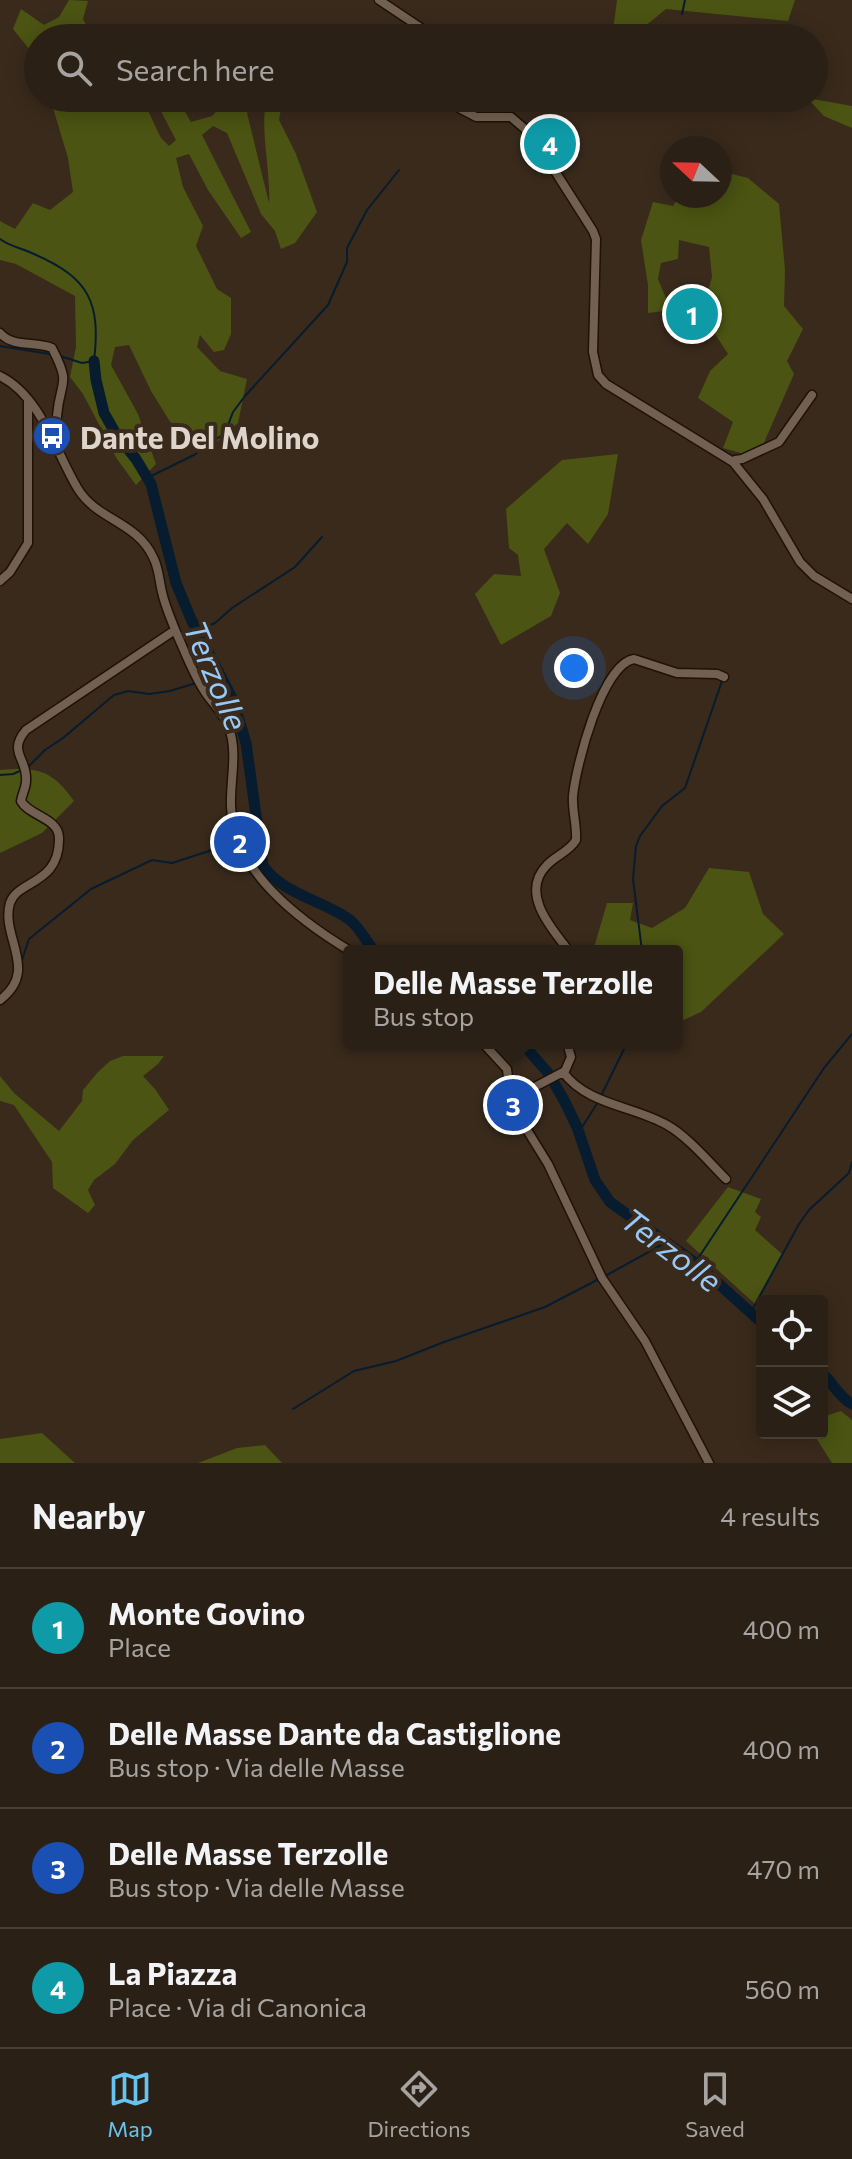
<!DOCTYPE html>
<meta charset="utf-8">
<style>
:root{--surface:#2b2015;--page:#33281e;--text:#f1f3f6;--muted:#a6a3a0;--line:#473e34;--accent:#66c4ef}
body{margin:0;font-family:Commissioner,sans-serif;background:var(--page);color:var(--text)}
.controls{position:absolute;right:24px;bottom:24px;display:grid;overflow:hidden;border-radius:8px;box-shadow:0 4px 20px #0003}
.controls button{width:72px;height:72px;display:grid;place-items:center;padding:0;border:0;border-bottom:2px solid var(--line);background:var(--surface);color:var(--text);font:40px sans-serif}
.compass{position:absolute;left:660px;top:136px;width:72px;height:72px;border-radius:50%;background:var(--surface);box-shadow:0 4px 20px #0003;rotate:292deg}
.you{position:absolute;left:574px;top:668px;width:28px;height:28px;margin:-20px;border:6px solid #fff;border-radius:50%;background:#1a73e8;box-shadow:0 0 0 12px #1a73e833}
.badge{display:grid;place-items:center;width:52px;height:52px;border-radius:50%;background:var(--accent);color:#fff;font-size:26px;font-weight:700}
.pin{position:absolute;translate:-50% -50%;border:4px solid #fff;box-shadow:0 2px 8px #0006}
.popup{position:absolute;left:343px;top:945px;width:340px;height:104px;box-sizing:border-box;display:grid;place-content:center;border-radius:8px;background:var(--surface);filter:drop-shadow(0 2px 6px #0005);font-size:26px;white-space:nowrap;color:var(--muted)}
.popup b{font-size:30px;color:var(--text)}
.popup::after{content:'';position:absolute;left:50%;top:100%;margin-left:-16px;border:16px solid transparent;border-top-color:var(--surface)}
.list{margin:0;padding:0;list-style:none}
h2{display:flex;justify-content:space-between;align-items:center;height:104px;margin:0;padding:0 32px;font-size:34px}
h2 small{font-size:26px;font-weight:400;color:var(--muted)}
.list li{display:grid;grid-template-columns:52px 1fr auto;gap:24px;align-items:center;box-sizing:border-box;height:120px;padding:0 32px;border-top:2px solid var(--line)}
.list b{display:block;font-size:30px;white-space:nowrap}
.list p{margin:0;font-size:26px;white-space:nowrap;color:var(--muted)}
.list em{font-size:26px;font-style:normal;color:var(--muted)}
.icon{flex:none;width:44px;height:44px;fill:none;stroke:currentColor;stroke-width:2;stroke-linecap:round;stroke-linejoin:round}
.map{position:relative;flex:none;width:852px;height:1463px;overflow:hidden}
.search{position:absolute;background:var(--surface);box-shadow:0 4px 20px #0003;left:24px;right:24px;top:24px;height:88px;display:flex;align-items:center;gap:20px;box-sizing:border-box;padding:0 28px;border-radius:44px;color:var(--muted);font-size:30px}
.sheet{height:584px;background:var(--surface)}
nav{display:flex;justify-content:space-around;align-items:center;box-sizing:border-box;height:112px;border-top:2px solid var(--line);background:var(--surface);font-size:22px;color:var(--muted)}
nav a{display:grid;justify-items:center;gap:4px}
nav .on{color:var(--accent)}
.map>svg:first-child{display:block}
.green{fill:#4b5412}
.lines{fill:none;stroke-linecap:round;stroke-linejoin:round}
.stream{stroke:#071c2e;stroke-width:2}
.river{stroke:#071c2e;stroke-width:11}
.minor-casing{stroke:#1f1206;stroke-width:11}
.minor{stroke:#726152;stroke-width:8}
.labels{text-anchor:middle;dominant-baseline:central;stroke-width:8;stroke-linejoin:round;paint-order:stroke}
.poi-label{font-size:30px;font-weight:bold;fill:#ddd4cb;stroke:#392a1c;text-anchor:start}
.water-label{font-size:32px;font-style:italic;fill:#96c8f8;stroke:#392a1c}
</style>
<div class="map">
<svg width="852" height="1463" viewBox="0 0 852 1463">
<rect width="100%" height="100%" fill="#392a1c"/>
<path class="green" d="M69,0L88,1L83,19L93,38H38V60L13,29L21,9L44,25L59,17Z
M617,0H795L788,21L666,9L638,32V38H612Z
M50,98H142L161,138L169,146L176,140L154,98H177L191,122L212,116L229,99L256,102L247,113L269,203C271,171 259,127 267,98H283L279,120L296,154L317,212L295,243L281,249L275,231L261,214L227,133L213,126L202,135L251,232L241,238L208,190L189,154L176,158L183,187L203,226L196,246L217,289L231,298V334L224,350L214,352L200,335L197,347L220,371L247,379L238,423L209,449L184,444L151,391L129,345L115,347L111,365L138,414L156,464L136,485L117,459L83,394L70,377L76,347L75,296L16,264L0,260V221L15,229L33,203L50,210L73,192L68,158Z
M807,98L852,106V128L824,116Z
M720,171L748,178L779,204L785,270L784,306L803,329L787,361L794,374L763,445L744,454L723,448L733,422L698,398L710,371L728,354L713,331L706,298L712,277L709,247L679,240L678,259L661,263L658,279L671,310L648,313V285L641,240L653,202L673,206L679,196H720Z
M618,454L608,514L588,544L567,523L544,549L560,593L551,616L501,645L475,594L494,574L521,576L518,555L509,548L506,509L562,460Z
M0,770C38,767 52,770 74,801L42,833L0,853Z
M709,868L749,872L763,914L784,934L701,1012L677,1023V951H593L607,903H633L630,920L652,928L685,908Z
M123,1056H164L158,1064L143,1076L155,1089L169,1110L133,1140L115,1164L94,1180L88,1190L95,1205L88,1213L53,1188L52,1162L14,1105L0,1101V1076L14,1093L59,1131L82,1101L83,1090L98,1072L110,1061Z
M728,1187L761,1199L755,1212L761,1217L755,1230L783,1255L755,1304L686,1241Z
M841,1411L852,1420V1463H832L813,1433H822V1417Z
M42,1433L75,1463H0V1439Z
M265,1445L282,1463H198L237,1448Z"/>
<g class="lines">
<path class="stream" d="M682,14L685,0
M0,239C11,247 22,248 34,254C89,278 101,302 94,361L82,363L60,356
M0,346L50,354
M147,478L194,455L225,433L233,412L245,396L328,305L347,262V248L367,210L399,170
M197,631L215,623L232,608L295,567L322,537
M204,680L220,674
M28,767L45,750L63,738L114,695L128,691L149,694L170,691L196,683
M0,775L13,774L22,770
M242,839L260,836
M642,951L633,879L636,846L640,836L662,806L685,788L722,681
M22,971V960L29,939L91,889L152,860L172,863L237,842
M601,1096L627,1043
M579,1132L598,1102
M695,1263L824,1068L852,1034
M605,1276L665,1243
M751,1312L799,1224L809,1210L849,1173L852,1162
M293,1409L354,1371L396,1361L444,1342L545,1307L599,1279"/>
<path class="river" d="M94,361L96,380L104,413L116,434L136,459L151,484L176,583L191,619L233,700L246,743L263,866C284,895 323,900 350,920C360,928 366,941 374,951
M522,1043L549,1074L565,1102L577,1127L595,1180L610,1202L698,1265L762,1323
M822,1373C833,1383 839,1397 852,1404"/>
<g class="minor-casing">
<path id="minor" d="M379,0L436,38
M456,98L459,108L476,117H511L532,135L593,231L596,239L593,352L598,375L606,384L733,462L763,499L800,562L814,576L852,599
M0,333C13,348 35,341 52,348C72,387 60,379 57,416C56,425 58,433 55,441
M0,376C41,396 56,453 78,489C97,520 137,522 153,557C159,568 159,580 162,592C165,606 171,619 176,632C185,652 193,674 205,692C213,704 224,714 229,728C238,752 230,781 231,806C233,871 299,920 350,951
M733,462L735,460L742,459L779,442L812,395
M0,581L10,572L28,543V400
M569,951C552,929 519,893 547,865C556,855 569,852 576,840C577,825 572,811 573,796C576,766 602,664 634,659L677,673L717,674L724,677
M0,1000C40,970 0,937 10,903C17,880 60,885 59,838C59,818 29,816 21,801C22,794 26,788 26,781C28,759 7,752 26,730L175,630
M483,1043L507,1069L511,1104L548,1164L602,1278L645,1341L709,1463
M563,1072C587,1105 634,1106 667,1125C687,1136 709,1162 726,1179
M510,1100L565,1071L571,1057L567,1043"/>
</g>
<use href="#minor" class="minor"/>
</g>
<defs>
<g id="bus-disc" transform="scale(2)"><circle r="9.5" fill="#1a4fb4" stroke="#392a1c"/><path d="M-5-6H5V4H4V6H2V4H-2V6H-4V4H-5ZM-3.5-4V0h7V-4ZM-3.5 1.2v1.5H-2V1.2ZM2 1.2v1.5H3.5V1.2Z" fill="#fff"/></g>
</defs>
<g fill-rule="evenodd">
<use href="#bus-disc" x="52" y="436"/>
</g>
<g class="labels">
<g class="poi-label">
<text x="80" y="436">Dante Del Molino</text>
</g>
<g class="water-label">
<text transform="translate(217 675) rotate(67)">Terzolle</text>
<text transform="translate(672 1249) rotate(37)">Terzolle</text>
</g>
</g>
</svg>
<div class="controls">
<button><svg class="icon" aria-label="locate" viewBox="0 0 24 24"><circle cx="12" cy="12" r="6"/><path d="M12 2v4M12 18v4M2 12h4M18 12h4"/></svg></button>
<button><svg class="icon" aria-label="layers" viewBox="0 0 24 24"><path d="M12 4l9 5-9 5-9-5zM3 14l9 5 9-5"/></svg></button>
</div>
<svg class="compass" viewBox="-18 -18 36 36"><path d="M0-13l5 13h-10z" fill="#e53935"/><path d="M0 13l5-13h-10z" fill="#a6a3a0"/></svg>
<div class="you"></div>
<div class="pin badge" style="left:692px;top:314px;background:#0f9aa8">1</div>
<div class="pin badge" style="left:240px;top:842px;background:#1a4fb4">2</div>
<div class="pin badge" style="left:513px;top:1105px;background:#1a4fb4">3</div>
<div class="popup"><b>Delle Masse Terzolle</b>Bus stop</div>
<div class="pin badge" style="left:550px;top:144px;background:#0f9aa8">4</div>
<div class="search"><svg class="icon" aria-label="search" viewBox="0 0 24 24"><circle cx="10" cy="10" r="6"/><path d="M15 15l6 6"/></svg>Search here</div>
</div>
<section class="sheet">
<h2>Nearby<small>4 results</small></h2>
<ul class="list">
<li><span class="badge" style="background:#0f9aa8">1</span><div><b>Monte Govino</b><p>Place</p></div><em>400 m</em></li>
<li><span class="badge" style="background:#1a4fb4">2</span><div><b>Delle Masse Dante da Castiglione</b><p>Bus stop · Via delle Masse</p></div><em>400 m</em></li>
<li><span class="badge" style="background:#1a4fb4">3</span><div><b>Delle Masse Terzolle</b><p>Bus stop · Via delle Masse</p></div><em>470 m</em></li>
<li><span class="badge" style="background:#0f9aa8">4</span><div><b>La Piazza</b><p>Place · Via di Canonica</p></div><em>560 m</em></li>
</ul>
</section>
<nav>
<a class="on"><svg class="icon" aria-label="map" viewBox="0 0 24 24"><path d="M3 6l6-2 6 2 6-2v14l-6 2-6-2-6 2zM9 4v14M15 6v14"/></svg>Map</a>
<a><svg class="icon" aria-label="directions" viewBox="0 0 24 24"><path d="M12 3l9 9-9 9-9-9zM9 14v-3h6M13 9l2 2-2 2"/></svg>Directions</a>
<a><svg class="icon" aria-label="saved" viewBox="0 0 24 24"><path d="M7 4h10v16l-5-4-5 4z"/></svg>Saved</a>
</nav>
